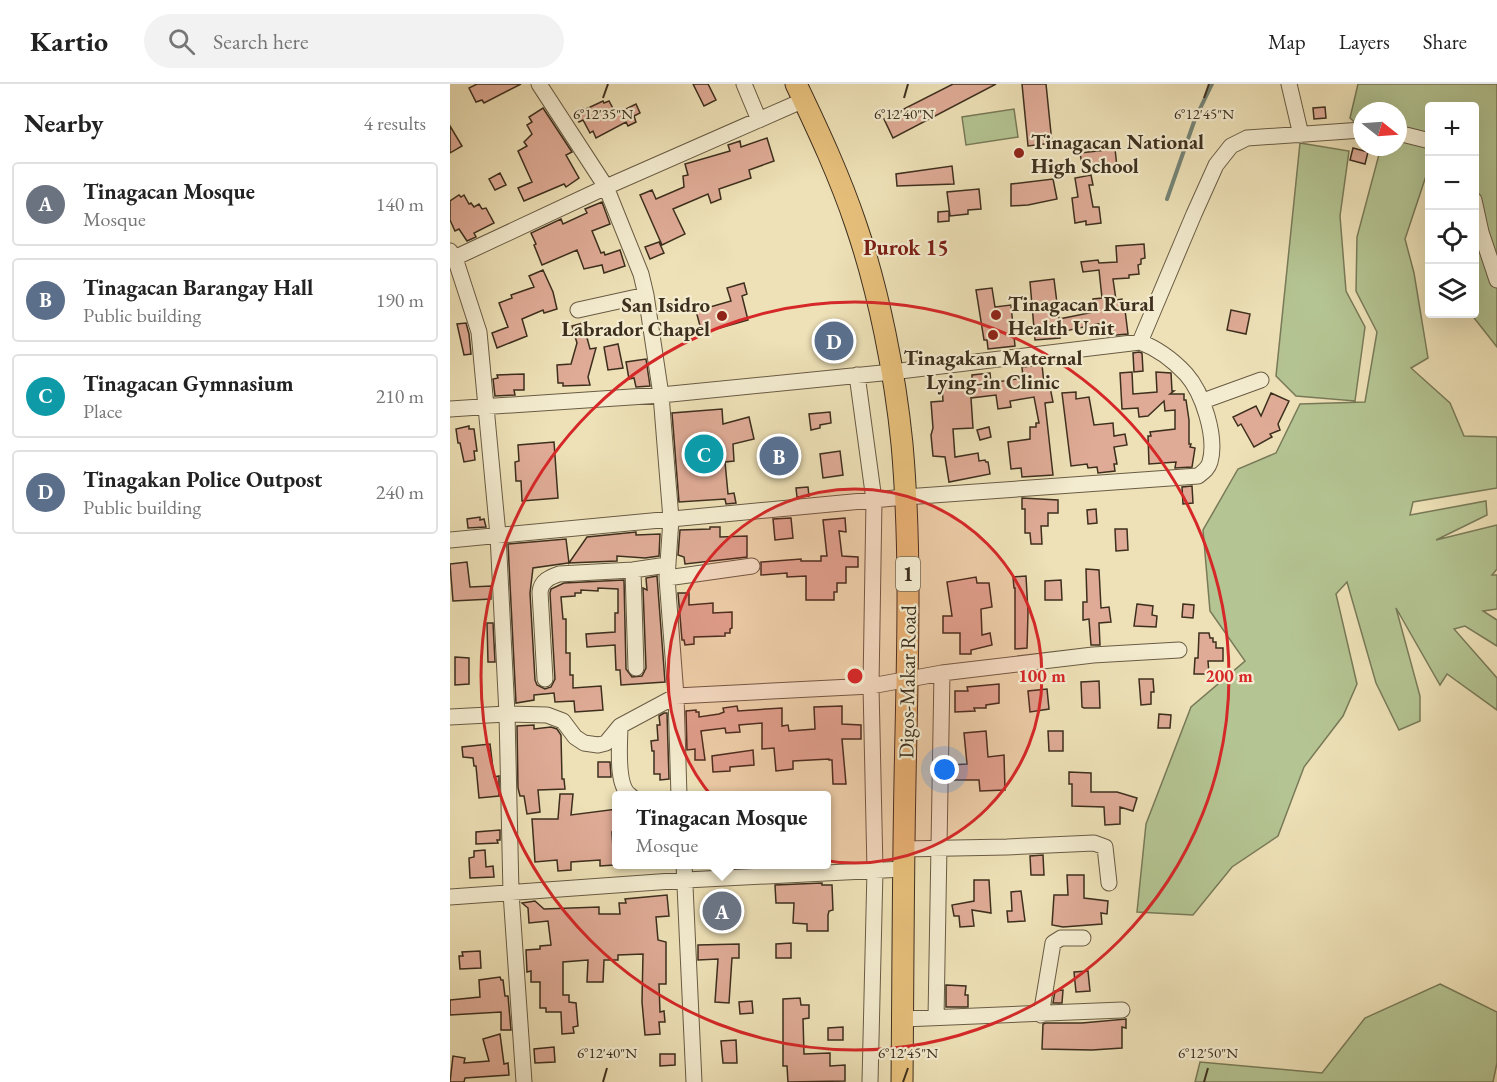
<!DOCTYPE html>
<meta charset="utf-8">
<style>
:root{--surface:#fff;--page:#f2f2f2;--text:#222;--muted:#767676;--line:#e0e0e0;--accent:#7c3aed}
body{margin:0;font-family:"EB Garamond",serif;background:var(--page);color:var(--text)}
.controls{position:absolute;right:18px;top:18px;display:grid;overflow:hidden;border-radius:6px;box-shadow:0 6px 24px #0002}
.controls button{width:54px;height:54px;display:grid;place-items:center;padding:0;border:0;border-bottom:2px solid var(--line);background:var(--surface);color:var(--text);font:30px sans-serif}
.compass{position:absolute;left:903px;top:18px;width:54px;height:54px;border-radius:50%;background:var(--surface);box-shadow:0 6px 24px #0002;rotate:107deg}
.you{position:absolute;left:495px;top:686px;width:21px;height:21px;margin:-15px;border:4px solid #fff;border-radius:50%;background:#1a73e8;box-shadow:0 0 0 9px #1a73e833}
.badge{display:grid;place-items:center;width:39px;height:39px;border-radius:50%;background:var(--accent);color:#fff;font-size:20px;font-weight:700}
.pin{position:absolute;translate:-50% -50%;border:3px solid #fff;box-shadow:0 2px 6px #0006}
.popup{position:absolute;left:162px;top:707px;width:219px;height:78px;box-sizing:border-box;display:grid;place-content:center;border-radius:6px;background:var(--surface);filter:drop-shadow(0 2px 4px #0005);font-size:20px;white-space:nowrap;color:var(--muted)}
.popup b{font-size:22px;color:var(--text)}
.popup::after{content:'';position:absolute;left:50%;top:100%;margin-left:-12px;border:12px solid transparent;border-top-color:var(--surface)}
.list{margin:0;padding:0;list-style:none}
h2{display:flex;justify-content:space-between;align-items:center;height:78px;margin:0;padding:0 24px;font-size:26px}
h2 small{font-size:20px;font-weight:400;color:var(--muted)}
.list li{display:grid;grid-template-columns:39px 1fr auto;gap:18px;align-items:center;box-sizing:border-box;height:84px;margin:0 12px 12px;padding:0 12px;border:2px solid var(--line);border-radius:6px}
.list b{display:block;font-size:22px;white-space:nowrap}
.list p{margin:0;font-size:20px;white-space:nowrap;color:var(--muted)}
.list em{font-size:20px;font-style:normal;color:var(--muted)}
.icon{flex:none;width:33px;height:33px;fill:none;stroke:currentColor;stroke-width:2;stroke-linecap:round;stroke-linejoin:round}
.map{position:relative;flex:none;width:1047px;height:998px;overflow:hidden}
header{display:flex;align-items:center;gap:36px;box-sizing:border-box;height:84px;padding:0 30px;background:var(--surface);border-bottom:2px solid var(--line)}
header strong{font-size:28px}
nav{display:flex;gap:33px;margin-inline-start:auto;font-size:21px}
.search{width:420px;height:54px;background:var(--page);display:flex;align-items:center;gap:15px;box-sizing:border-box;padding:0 21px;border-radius:33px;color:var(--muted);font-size:22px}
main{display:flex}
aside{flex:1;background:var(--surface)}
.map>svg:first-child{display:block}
.green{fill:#b4c492;stroke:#787a58;stroke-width:1.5}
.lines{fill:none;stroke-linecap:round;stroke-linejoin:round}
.stream{stroke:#748476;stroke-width:4}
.building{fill:#dfab96;stroke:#3d2f1e;stroke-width:1.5}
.minor-casing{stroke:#695c44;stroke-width:17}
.highway-casing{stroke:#3d2f1e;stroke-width:23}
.minor{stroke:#f4ecd0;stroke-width:15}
.highway{stroke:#e7c07c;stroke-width:21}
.ticks{fill:none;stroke:#3d2f1e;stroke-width:2}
.ring{fill:none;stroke:#d62828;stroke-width:3}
.poi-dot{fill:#8f2418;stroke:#f4ecd0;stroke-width:2}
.labels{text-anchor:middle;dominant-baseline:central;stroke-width:4.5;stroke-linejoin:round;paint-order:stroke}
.shield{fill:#f4ecd0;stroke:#746853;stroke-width:1.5}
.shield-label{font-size:20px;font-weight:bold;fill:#3d2f1e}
.poi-label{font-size:21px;font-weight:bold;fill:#3d2f1e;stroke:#f4ecd0;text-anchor:start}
.street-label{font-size:21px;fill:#3d2f1e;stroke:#f4ecd0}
.neighbourhood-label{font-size:22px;font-weight:bold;fill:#7a1f14;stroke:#f4ecd0}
.ticks-label{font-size:15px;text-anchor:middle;fill:#3d2f1e;stroke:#f4ecd0;stroke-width:4.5;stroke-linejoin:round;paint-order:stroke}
.centre{fill:#d62828;stroke:#f4ecd0;stroke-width:3}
.ring-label{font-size:18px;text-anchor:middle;font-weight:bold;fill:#d62828;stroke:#f4ecd0;stroke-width:4.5;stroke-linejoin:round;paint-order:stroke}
</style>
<header>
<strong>Kartio</strong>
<div class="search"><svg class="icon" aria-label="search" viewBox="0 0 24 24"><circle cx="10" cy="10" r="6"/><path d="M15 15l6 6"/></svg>Search here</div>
<nav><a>Map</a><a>Layers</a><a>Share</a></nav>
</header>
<main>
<aside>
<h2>Nearby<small>4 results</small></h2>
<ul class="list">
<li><span class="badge" style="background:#6b7280">A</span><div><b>Tinagacan Mosque</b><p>Mosque</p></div><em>140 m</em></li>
<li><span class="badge" style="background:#5c6f8a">B</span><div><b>Tinagacan Barangay Hall</b><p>Public building</p></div><em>190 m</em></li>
<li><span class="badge" style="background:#0f9aa8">C</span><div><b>Tinagacan Gymnasium</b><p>Place</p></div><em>210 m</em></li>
<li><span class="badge" style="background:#5c6f8a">D</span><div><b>Tinagakan Police Outpost</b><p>Public building</p></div><em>240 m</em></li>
</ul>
</aside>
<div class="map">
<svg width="1047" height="998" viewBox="0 0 1047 998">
<rect width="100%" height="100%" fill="#eee1b7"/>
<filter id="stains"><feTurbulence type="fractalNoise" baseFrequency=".00333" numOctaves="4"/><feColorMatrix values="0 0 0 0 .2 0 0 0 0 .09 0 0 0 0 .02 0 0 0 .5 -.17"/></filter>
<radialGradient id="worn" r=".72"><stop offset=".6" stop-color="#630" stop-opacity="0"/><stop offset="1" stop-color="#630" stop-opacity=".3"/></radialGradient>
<path class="green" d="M908,0H1047V263L1021,230H1024V22H980L979,102L976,92L955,155L964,189L978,274L961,284L1000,319L1014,352L1047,353V404L963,418L960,431L1036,417L1037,431L986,456L1047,441V485L1042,491H1047V525L1033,527L1047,536V562L1015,542L1004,545L1047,594V626L997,590L990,601L946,524L970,612V637L949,646L926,599L897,498L886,510L907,600L893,632L854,683L828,752L782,783L743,831L687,828L696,740L741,623L795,577L760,527L753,446L788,385L826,369L850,320L915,318L927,248L906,207L907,153L931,63H948V27H912V45L900,34Z
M564,25L568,53L516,61L512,33Z
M850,59L899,67L890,132L896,207L915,243L905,317L846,312L826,292Z
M990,900L1047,928V979L1043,998H745L750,978L872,989L915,934Z"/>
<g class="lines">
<path class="stream" d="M717,115L745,35L762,0"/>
</g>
<path class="building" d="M27,0H71L34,19L32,16L26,18L19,4Z
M243,0H258L266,16L254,22Z
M503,0H546L443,54L434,35Z
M572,0H596L602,59L578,62Z
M153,17L154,19L159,17L166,30L186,20L190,29L184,32L186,38L178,42L176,38L146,54L143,47L140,49L133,36L129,38L124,28L133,24L134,26Z
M875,23L876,34L864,35L863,24Z
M93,24L122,68L116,71L129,94L116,103L114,100L74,117L68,104L82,98L68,67L77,62L74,58L82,50L77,41L82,38L79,33Z
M0,42L12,62L0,69Z
M317,54L324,77L299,86L301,94L269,105L271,115L261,119L258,110L223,125L235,150L212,161L190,111L202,106L206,115L234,103L233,92L238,91L235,80L280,67L278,61L290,57L291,63Z
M903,64L918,68L915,80L900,76Z
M665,65L667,83L633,87L630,69Z
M502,82L504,100L447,102L446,90Z
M50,89L56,101L45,106L39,95Z
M641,91L643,101H639L643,123H649L651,139L636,141V137L625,139L622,114L628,113L625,94Z
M603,95L607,115L578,121L561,122V100Z
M529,105L531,125L518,126V130L500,132L497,108Z
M9,111L11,113L14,111L19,120L21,119L24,123L29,120L32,125L36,124L44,139L24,149L26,153L17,157L9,145L5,147L0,136V117Z
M152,118L160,140L142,147L151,169L154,168L155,171L170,166L175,182L154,189L152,181L134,185L127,166L92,181L84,161L86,160L81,149L111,135L113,140L137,129L135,125Z
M499,127V137L488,138V128Z
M209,158L214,169L200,175L195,163Z
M694,160L695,174L691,175V180L688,181L689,190L679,191V194L663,195L666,216L672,215L673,226H675L678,250L655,252L653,239L610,248V254L585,256L580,198L604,195L609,235L644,228L643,215L652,214L649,186L633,188L631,178L648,176L649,179L667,178L666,162Z
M93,186L103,208L107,225L94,229L93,226L72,235L77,252L47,264L42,249L58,243L49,219L62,214L61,211L84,203L79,192Z
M294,199L297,210L292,212L298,236L252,249L246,227L281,217L277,204Z
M542,204L545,223L561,221L565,262L538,265L537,256H534L526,206Z
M781,226L800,230L796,250L777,246Z
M16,239L19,250L21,270L14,271L7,240Z
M133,239L140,265L146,264L138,293L140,301L113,302V299H108L107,281L121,280L127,259L122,242Z
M168,260L173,284L158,286L154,263Z
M689,268L692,269L693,287L684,288L683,269Z
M196,275L200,302L186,303L184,294L179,295L176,278Z
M592,281L594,299L599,298L603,318L595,319L603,391L572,393L571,384L561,385L558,358L580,355V343H586V339H589L584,313L560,317L561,323L548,325L546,311L521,314L523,344L503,345L505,373L528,369L529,377L535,376L536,378H538L540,390L499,398L495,373L483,372L481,351L483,344L481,318L493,317L492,301L522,298V291L540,289L541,299L573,294L572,283Z
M682,288L683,310L707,308L706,288L721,289L722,307H724L720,310H734V316H736L739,336V360H741L740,363L745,364L742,383L725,384L726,378L699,380L698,352H701L700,348L725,345V326L715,327L714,317L698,332L689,333L688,324L672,325L670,289Z
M74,290V306H64L65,311L45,312L43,295L48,294L47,291Z
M626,308V315L639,313L644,341L663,339L664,352L675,350L677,361L664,363L667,380H664L665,387L648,389L647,383L638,384L637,380L621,382L612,309Z
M821,309L839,317L828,340L830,346L820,350L822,353L804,363L791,340L788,342L783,333L806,322L811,332Z
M272,325L273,340L299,333L304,355L283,360L284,377L275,378L278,410L284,409L286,419L276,420L275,415L229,418L222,329Z
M380,328L381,339L370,341V344L361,346L359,330Z
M19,342V345H24L27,367H24L25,376L14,378L10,359H8L6,345Z
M539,343L541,353L530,356L527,346Z
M334,354L339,387L324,389L320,356Z
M104,358L108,414L72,417L71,397H66L65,378L69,377L68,361Z
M390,367L393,391L373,394L370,370Z
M742,402L743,419L733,420L732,403Z
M358,403L359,412L347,413L346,404Z
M572,414L608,416V429H598V442H591L592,460H581L580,449H575V425H572Z
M646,425L647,439L638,440L637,426Z
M30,433V436L34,435L36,443L18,444L17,435Z
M341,434L343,454L325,456L323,435Z
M395,434L396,448L389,447L392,472L408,473V483H396V499H387V508H384V516H356V492L337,493V489L311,491V478L351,475V477H371V472H377L373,436Z
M260,443H270V453L297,452V473L235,480L234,473L228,471L230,446L260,445Z
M665,445H677L678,466L666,467Z
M186,448V451L210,450L209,472L195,474L167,472V477L118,479L83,484L80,509L85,596L87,601L95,605L101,603L105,595L100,509L101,505L114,499L174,496L176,585L182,593L192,592L196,584L193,504L197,506L196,494L207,492L215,598L171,601L170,586H166L165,561L137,563L136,550L165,548V529H168V505L148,504V507L131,506V509H125V512L111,513L113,535H116V569H120V591H123V604L151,602L153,626L125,628L124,617L105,618L104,609L84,611V616L66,619L58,460L116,455L119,479L137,453Z
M17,478L20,503L41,502V515L3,517L0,480Z
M636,485L649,486L651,524L659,523L661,538L649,539L650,561H641L639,535L633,536V518H637Z
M576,492L578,528L577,564L565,565V504H564L563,493Z
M526,493L527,499H539L542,523L531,525L532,551L540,549L542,561L521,566V570H510V549H493V532H502L497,498Z
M611,496L612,516H595V497Z
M228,509H239V521L263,519V529L282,528V544L280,545V549H275V552L244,553V560L235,561L234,556H232Z
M687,520L703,522L702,531L707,532L706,543L684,542Z
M733,520L744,521L743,534L732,533Z
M37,539H43L45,578H38Z
M749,549H759L760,554H763V558H766V564H773V577H758L759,590H744L745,574H748Z
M5,573L19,574V600L5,601Z
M689,595H703L704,608H701V620L691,621Z
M649,597L650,624H634L632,623L631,598Z
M549,600V619L536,621V624H524L525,627L505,628V607H518L517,603Z
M597,605L599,625L580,628L578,607Z
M287,622L288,627L332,624V642L338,641L339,647L365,645L364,623L392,622V640L411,641V655H392L396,700H383L382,676H379V675L343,677V685L326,687L324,664L312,665V639L289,641L290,648L276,649L275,644L251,647L255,676H245V665L237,666L236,627L246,626V628H249V633L269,630L274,628L273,624Z
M214,629H217L219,695L210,696V690H204V667H202L201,657L208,656L207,641H210L209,632Z
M709,630L721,631L720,644H708Z
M84,641V645L101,643L107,645L111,651L112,695H114L115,705L88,706L90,728L77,730L74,712H70L68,704L67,642Z
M536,647L538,673L554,671L555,706L530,707L529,696H500V681L517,680L514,649Z
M598,647H613V667H599Z
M40,660L44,693L49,692V712L29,714L26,682H24L23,674L13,673L12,663Z
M303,666L304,681L280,683V687L263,688L262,672Z
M148,678H160L161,693H148Z
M619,688L641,689V708H667L687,714L683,727L670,723V740L655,741L654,723L622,722V700H619Z
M110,710H123L121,731L167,725V748H162L164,781L150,782V776L121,778V786L108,787L107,776L85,778L82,735H108Z
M50,746V756H47L48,759L26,760V748Z
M35,766L36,783L43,782L44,793L20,794L19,774L24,773V767Z
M593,771L594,791H581L580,772Z
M617,791H634V814L658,817L657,830L651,829L652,840L613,843L602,841L604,811H618Z
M524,796H539L541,829L522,826L524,842L510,843L509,832H504L502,821L524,817Z
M372,799V801H382L383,826L379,827L378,831V847H357V840L343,839L344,819H326L325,801Z
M571,807L575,837L558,838L557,827H562L561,808Z
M217,811L219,832L206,833L208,856L216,858V900H209L210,928L214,927L215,938H209L210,950L195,951L192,918L193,870L168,871V876H154L153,898H137L138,876L113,878V911H119V918L126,919L128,942L123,943L124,949L112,950L111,928H96V924H90V898H81V887L77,888L76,866L90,865V862L101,861L98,837L79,839L78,824L72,819L85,817L94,825L149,823V830H170L169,819H176L175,815Z
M265,812L286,819L279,842L258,835Z
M341,859V874H326V860Z
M289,860V874H282L279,919L265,918L268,875L248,876V861Z
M30,867L31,884L10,885L9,872H13L12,868Z
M638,887L640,907L626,908L624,888Z
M50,893L51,896H53L55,912H58L61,946H51V928L0,931V916L30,913L29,896Z
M496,901L516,902L515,911H518V923H496Z
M613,906L612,919H603L605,907Z
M350,914L351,921H359V934L353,935L354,970L380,969V982L395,981V997L338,998L337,982H333V915Z
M302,917L303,929L290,930L289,918Z
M676,935V944L672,943V964L642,966L592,965L593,940L596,939H632Z
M393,943V956H378V944Z
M50,950L54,980L58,979L59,991L15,994L14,998H0L3,972L15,974L14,979L39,977L33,955Z
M286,956L287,979H273L271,957Z
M104,963L105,978L85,979L84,965Z
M210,970H225V981L210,982Z"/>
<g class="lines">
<g class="minor-casing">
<path id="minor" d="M89,0L156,103L191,190L196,211L211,311L221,435L217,494L226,612L229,712
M294,0L309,36
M839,0L851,51
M948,49L980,57
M1024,116L1031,148L1047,196
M0,167L5,174L29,248L48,451L57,630L61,809L74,998
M0,176L156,103L354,16
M128,226L196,211
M690,258L744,130L766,81L781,62L797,54L912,46
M407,291L424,416L421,602L425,786L420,998
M753,317L811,296
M0,325L211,311L442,288L690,258C709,265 722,275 736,290C753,309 767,353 760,378C758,385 753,388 748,392L455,413L0,456
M183,486L186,584
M217,494L302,482
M95,595L90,508C91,497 100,493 109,490L183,486L217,481
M0,633L57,630L97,631L113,637L125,653L134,659L148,661L156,659L170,642L226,612L421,602L492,589L643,571L729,566
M170,642C170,659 165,703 181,712
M453,765L557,763L644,759L655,763L659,799
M234,780L244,998
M0,813L236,796L454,785
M591,931L603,859L611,854H633
M486,934L492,589
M453,935L672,926"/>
</g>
<g class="highway-casing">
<path id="highway" d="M346,0C368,46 390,93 406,141C429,208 445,290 452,360C462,472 457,585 455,697C453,797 453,898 452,998"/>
</g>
<use href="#minor" class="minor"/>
<use href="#highway" class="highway"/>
</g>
<path class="ticks" d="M153,14L158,0M454,14L458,0M754,14L759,0M153,998L157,984M453,998L458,984M754,998L758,984"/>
<circle cx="405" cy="592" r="187" fill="#d62828" fill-opacity=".12"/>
<g class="ring">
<circle cx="405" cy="592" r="187"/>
<circle cx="405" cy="592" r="374"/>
</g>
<g class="poi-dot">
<circle cx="569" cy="69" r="6"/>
<circle cx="546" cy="231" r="6"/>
<circle cx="272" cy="232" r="6"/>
<circle cx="543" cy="251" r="6"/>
</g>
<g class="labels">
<rect class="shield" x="446" y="473" width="24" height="34" rx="4.5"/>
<g class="shield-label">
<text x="458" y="490">1</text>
</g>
<g class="poi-label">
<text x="581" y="57">Tinagacan National<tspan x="581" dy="24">High School</tspan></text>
<text x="558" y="219">Tinagacan Rural<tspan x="558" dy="24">Health Unit</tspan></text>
<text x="260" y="220" text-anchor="end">San Isidro<tspan x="260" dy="24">Labrador Chapel</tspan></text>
<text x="543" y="273" text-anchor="middle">Tinagakan Maternal<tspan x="543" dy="24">Lying-in Clinic</tspan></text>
</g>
<g class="street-label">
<text transform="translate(457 598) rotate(-89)">Digos-Makar Road</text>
</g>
<g class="neighbourhood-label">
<text x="456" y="163">Purok 15</text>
</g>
</g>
<g class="ticks-label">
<text x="153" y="35">6°12'35"N</text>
<text x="454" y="35">6°12'40"N</text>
<text x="754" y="35">6°12'45"N</text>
<text x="157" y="974">6°12'40"N</text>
<text x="458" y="974">6°12'45"N</text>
<text x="758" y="974">6°12'50"N</text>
</g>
<circle cx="405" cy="592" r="9" class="centre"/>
<g class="ring-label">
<text x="592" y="598">100 m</text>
<text x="779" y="598">200 m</text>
</g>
<rect width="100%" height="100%" filter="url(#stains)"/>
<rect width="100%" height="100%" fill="url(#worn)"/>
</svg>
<div class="controls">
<button>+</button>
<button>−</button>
<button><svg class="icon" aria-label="locate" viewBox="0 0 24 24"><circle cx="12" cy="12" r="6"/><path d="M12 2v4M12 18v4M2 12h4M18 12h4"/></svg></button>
<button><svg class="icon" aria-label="layers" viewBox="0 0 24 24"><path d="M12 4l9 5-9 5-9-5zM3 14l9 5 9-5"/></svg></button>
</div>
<svg class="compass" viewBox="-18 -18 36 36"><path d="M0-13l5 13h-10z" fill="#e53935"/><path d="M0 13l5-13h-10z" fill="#767676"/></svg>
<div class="you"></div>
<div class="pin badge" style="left:272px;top:827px;background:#6b7280">A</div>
<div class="popup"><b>Tinagacan Mosque</b>Mosque</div>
<div class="pin badge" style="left:329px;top:372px;background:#5c6f8a">B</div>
<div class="pin badge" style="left:254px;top:370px;background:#0f9aa8">C</div>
<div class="pin badge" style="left:384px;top:257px;background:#5c6f8a">D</div>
</div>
</main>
